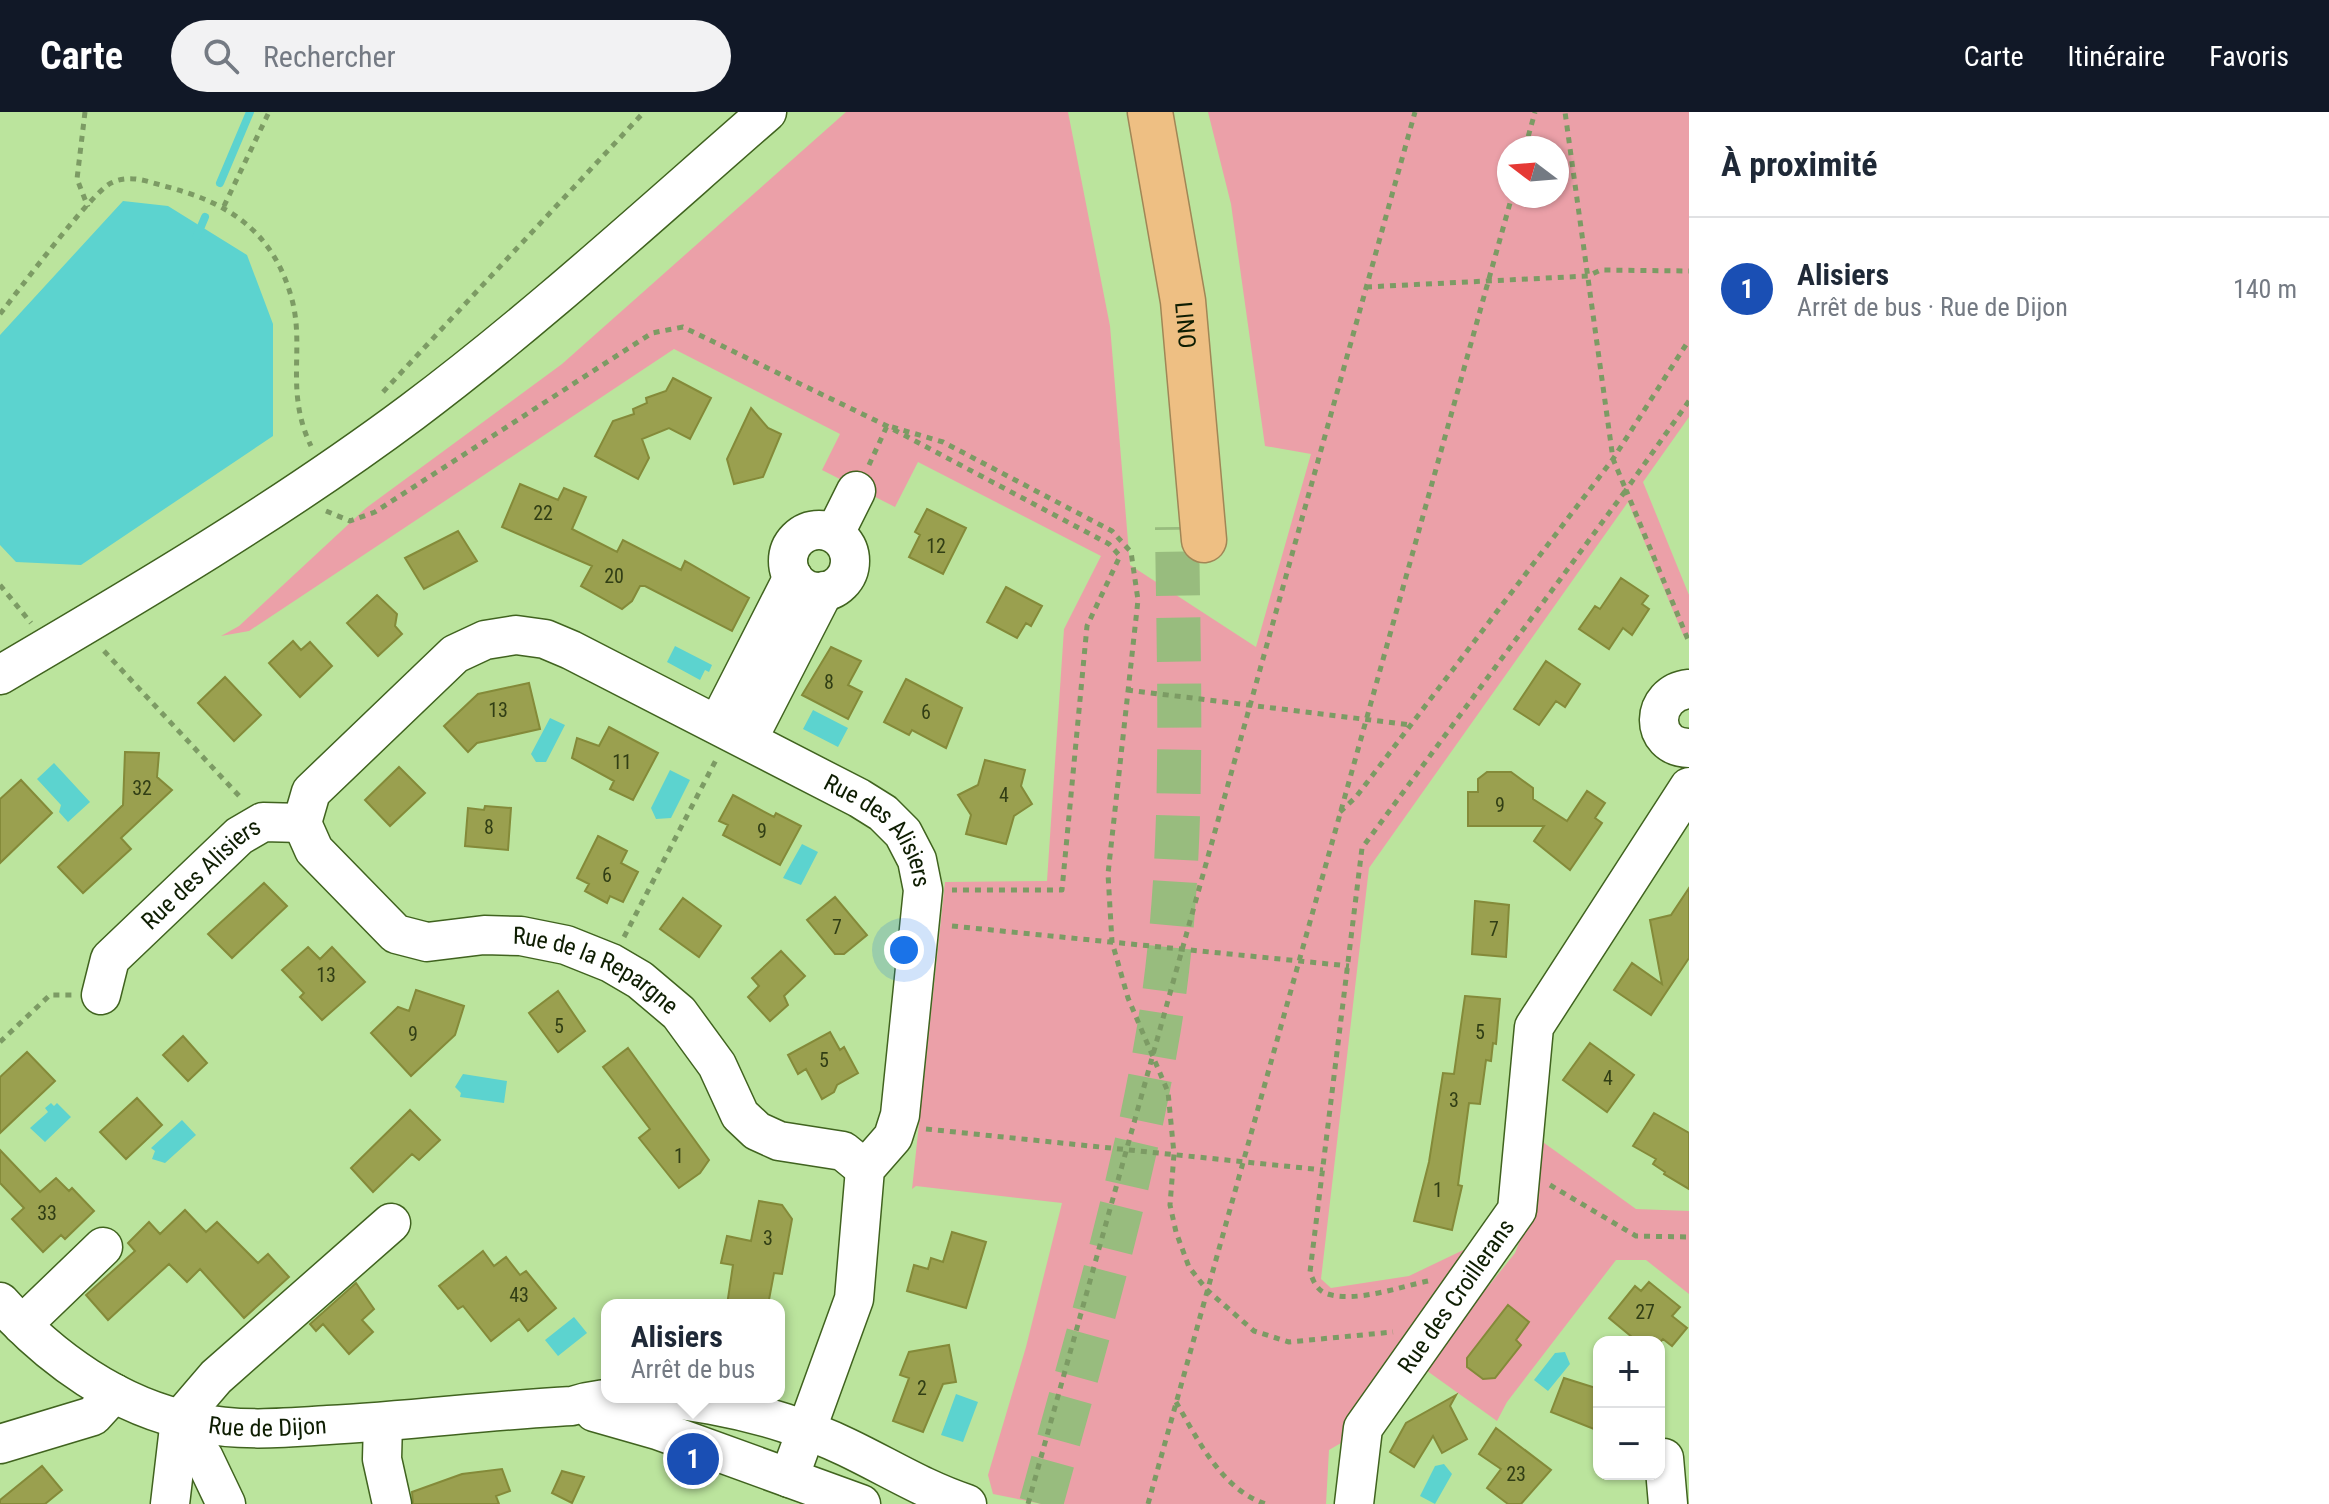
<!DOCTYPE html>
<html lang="fr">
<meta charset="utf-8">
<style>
:root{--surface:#fff;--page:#f2f2f3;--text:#1f2937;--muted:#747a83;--line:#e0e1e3;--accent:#111827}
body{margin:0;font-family:"Roboto Condensed",sans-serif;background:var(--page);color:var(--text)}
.controls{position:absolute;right:24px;bottom:24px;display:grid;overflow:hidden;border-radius:16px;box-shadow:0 2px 6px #0004}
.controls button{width:72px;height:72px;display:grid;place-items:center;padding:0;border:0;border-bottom:2px solid var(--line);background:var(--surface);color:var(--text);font:40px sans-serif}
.compass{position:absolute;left:1497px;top:24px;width:72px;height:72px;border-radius:50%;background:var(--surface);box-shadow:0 2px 6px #0004;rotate:286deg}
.you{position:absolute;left:904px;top:838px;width:28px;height:28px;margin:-20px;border:6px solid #fff;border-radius:50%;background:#1a73e8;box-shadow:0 0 0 12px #1a73e833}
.badge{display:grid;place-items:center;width:52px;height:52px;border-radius:50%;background:var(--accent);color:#fff;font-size:26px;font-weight:700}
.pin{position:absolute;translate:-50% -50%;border:4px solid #fff;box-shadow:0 2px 8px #0006}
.popup{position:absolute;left:601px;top:1187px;width:184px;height:104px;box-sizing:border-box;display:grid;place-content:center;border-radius:16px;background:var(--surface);filter:drop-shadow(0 2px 6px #0005);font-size:26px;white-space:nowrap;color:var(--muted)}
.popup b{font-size:30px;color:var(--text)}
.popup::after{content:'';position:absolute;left:50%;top:100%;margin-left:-16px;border:16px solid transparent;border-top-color:var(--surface)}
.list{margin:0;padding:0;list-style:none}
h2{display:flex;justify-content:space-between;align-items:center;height:104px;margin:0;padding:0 32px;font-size:34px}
h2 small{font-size:26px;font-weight:400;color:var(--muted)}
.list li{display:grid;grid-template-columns:52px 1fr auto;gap:24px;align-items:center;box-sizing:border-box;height:144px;padding:0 32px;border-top:2px solid var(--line)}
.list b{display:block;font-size:30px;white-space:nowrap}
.list p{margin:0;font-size:26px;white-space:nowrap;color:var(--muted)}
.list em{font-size:26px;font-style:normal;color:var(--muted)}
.icon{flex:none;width:44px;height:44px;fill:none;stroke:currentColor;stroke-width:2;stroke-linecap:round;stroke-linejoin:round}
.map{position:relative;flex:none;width:1689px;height:1392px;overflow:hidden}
header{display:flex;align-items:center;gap:48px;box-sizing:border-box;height:112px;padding:0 40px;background:var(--accent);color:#fff}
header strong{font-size:38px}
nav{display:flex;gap:44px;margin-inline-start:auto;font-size:28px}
.search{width:560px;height:72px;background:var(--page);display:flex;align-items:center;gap:20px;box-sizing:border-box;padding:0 28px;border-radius:44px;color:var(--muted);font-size:30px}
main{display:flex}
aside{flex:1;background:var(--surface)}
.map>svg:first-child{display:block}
.green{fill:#eba0a8;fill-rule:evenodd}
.water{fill:#5cd3cf}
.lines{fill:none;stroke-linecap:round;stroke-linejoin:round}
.stream{stroke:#5cd3cf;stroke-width:8}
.building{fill:#9aa04f;stroke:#848a39;stroke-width:2}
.highway-tunnel{stroke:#98bc7e;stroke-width:44;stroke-dasharray:44 22;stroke-linecap:butt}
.minor-casing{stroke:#40631f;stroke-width:41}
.highway-casing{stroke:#a08656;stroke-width:47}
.path{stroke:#7c9b64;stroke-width:5;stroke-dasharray:6 6;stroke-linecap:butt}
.minor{stroke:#fff;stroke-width:38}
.highway{stroke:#eebf83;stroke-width:44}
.labels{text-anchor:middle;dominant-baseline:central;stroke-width:6;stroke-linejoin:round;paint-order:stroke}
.number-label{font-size:20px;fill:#313e15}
.street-label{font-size:24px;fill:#0e1d02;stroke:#bbe49d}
</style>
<header>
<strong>Carte</strong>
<div class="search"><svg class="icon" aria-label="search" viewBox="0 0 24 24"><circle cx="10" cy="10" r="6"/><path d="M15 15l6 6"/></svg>Rechercher</div>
<nav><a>Carte</a><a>Itinéraire</a><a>Favoris</a></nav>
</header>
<main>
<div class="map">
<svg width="1689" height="1392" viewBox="0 0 1689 1392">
<rect width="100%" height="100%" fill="#bbe49d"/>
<path class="green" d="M846,0H1068L1110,214L1130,453L1256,535L1311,342L1265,334L1231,92L1208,0H1689V305L1643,370L1689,483V522L1684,525L1628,390L1369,756L1321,1167L1331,1176L1409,1164L1480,1130L1359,1287L1341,1331L1329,1338L1326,1392H1042L993,1382L988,1363L1026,1235L1062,1091L916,1074L912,1077L945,770L1047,769L1064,517L1101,444L918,350L895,395L822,358L840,322L674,237L249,519L221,524L239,514L366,396L562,252ZM1509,36H1557V84H1509Z
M1540,1028L1636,1097L1689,1099V1182L1646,1148H1616L1507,1290L1497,1309L1423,1256L1515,1141L1530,1103Z"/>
<path class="water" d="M123,89L168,94L247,143L273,212V324L81,453L16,450L0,433V223Z
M675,534L712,553L709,560L705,558L700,568L667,550Z
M813,598L848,616L838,635L803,617Z
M550,606L565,613L546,650H536L531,642Z
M54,651L90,690L68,710L59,700L61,693L37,667Z
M670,658L690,668L671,706L656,707L651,696Z
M802,732L818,740L801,773L783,766Z
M463,962L507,969L504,991L460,985L461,981L455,975Z
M51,991L54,994L57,991L71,1005L45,1030L30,1016L48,1000L45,996Z
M182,1008L196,1023L165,1051L152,1047L155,1039L151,1036Z
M574,1205L587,1221L558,1244L545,1228Z
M1565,1240L1570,1252L1548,1279L1534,1268L1555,1241Z
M956,1282L978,1290L963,1330L941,1323Z
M1444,1352L1452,1362L1435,1392L1420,1384L1435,1354Z"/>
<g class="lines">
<path class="stream" d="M220,71L250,0
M197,124L205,105"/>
</g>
<path class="building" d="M673,266L711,286L690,327L669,316L642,327L649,346L638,367L595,344L613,309L634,302L633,297L647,291L646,286L666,279Z
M751,296L768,316L781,322L763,365L734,372L727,347Z
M520,372L558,388L564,376L586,385L572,417L617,440L623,428L681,458L685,449L749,486L732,519L645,474H640L632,489L622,497L581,474L592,454L502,415Z
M927,397L966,416L943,462L909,445L920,423L915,420Z
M458,419L477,449L424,477L405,446Z
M1621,466L1648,484L1642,492L1649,497L1632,523L1623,516L1609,537L1579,517L1595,494L1600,497Z
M1006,475L1042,494L1031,514L1026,511L1017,526L987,510Z
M377,483L397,502L395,514L402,522L378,544L347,511Z
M293,529L301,538L310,530L332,554L300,585L269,551Z
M831,535L861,549L848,573L862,580L848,607L802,583Z
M1546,549L1580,572L1565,595L1556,589L1539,613L1514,597Z
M225,565L261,603L234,629L198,591Z
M906,567L962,596L946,636L912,618L909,623L884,610Z
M529,571L540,617L477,631L468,640L444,614L478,582Z
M609,615L658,641L633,688L610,677L614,669L572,646L577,626L599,634Z
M125,640L159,641L157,665L172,678L121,726L131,737L83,781L58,755L123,693Z
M985,648L1025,658L1021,674L1032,692L1014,704L1006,732L966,722L971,703L958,683L978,673Z
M399,655L425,681L390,714L365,688Z
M1487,660H1511L1533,676V687L1567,709L1587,679L1605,691L1595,706L1602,711L1570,758L1534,729L1544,714H1468V680H1478V667Z
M21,668L52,701L0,751V687Z
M733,683L774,705L776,701L801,714L780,753L723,723L728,713L719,709Z
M485,694L511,696L508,738L465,734L468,696L484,698Z
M598,724L627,739L621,751L638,760L623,790L610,784L607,791L585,779L589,772L577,766Z
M264,771L287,794L232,846L208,822Z
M1689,776V846L1651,903L1614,878L1632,851L1662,872L1650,808L1671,803Z
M835,785L867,823L844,842H835L807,808Z
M683,786L721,814L699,845L660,817Z
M1475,789L1509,793L1506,845L1472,842Z
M308,835L320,847L332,835L365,870L322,908L300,885L304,881L282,858Z
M781,839L805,864L784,884L788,893L770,909L748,885L759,874L752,866Z
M416,878L464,894L455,923L411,964L371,921L398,895L409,899Z
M558,879L585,919L558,940L529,901Z
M1465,884L1500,887L1496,932L1493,931L1491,949L1486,948L1480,992L1469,991L1458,1073L1462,1074L1452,1118L1414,1109L1429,1050L1443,961L1454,962Z
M830,920L840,938L844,935L858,961L837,973L834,980L822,987L806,957L798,962L788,943Z
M183,924L207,951L188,969L163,943Z
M1590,931L1634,963L1607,1000L1563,968Z
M628,936L709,1048L700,1061L679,1076L639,1026L650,1017L603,955Z
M27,940L55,969L0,1021V965Z
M137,986L162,1013L126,1047L100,1020Z
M410,998L440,1028L419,1048L412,1042L373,1080L351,1056Z
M1654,1001L1689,1021V1077L1664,1062L1665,1060L1653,1052L1656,1047L1633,1034Z
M0,1038L40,1080L56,1066L69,1079L72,1076L94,1099L65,1127L61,1123L43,1140L12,1107L24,1096L0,1071Z
M759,1089L782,1093L792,1107L782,1162L774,1161L768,1193H727L733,1153L721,1151L727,1124L751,1129Z
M185,1098L206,1120L217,1110L258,1151L268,1142L289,1165L244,1206L200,1157L187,1170L169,1152L108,1208L86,1183L135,1139L128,1131L149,1110L160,1122Z
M952,1120L986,1130L966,1196L907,1179L914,1153L928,1157L931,1146L943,1150Z
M483,1139L494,1154L506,1145L520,1163L526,1159L556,1196L528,1219L519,1207L491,1229L463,1194L458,1197L439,1174Z
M1649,1170L1680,1195L1672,1204L1687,1216L1672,1234L1663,1227L1660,1230H1638L1609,1206L1635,1174L1641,1179Z
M356,1171L374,1197L362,1208L373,1220L349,1242L323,1212L316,1219L310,1212Z
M1508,1193L1529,1210L1516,1228L1521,1233L1495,1266L1483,1267L1467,1255V1246Z
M949,1233L956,1270L943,1272L923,1320L893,1309L909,1266L900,1263L909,1240Z
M1564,1266L1599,1277V1319L1551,1300Z
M1456,1283L1450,1294L1467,1327L1442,1341L1433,1324L1414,1355L1390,1340L1406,1311Z
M1496,1316L1551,1358L1521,1392H1508L1487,1376L1501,1357L1479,1342Z
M42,1354L62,1378L45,1392H0V1388Z
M502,1357L510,1379L496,1384L499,1392H413L412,1380L462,1362Z
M562,1359L584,1365L572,1391L552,1381Z"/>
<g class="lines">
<path class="highway-tunnel" d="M1041,1392C1084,1235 1132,1078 1159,916C1186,751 1179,582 1177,415"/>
<g class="minor-casing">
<g id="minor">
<circle cx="819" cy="449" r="31"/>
<path d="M835,421L856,379"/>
<path d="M0,563C140,481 282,397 412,300C536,207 650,102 767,0"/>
<path d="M1689,577C1650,581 1648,635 1689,636"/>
<path d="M718,612L793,465"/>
<path d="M748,627L824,479"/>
<path id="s1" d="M302,711L314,738L396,822L427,830L484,823L521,824L566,833L611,851L640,868L679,901L717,953L740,1003L757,1019L779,1029L843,1039L865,1057"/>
<path id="s2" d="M101,883L110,847L239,724L263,710L302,711L311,680L455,542L485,528L516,523L545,527L571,538L859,686L883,701L903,721L917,748L923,778L900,1003L893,1025L865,1057L854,1187L789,1366"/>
<path id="s3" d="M0,1190C51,1247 118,1295 194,1310C239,1320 284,1316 328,1313C410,1309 491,1298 572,1294C648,1270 776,1301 846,1335C888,1355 922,1377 967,1392"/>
<path d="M22,1213L103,1135"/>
<path d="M594,1300L657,1318L861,1392"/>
<path d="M180,1307L216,1265L391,1111"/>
<path d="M180,1307L204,1346L226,1392"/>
<path d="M383,1310L382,1347L392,1392"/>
<path d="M0,1332L93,1304L114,1281"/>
<path d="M1664,1346L1668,1392"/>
<path d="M170,1392L180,1307"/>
<path id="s4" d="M1354,1392L1363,1316L1517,1098L1534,915L1689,675"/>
</g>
</g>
<g class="highway-casing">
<g id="highway">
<path id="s5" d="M1150,0L1183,189L1204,428"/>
</g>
</g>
<path class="path" d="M85,0L77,67L88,95
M1525,36L1535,0
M224,94L269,0
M1366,175L1588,164L1601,158L1689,159
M0,202C19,178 91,81 111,71C129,62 146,69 164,74C227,90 272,118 291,184C306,235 284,278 311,334
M383,280L644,0
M1689,289L1626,378L1689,530
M892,315L943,330L1112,419L1131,440L1138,488L1108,762L1112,830L1128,886L1168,980L1174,1042L1170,1093L1176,1120L1189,1155L1207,1178L1254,1219L1289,1230L1393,1220
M869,353L887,314
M326,399L350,409L375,400L652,221L683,215L887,314L1109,432L1120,444L1087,514L1062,778H952
M0,473L31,511
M104,539L242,687
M1127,578L1411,613
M1340,700L1356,685L1613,347L1689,228
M952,814L1349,854
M624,825L717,646
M0,930L50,883H72
M926,1017L1323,1058
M1550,1073L1636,1124L1689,1125
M1428,1169C1399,1175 1353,1192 1325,1181C1316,1177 1313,1168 1310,1160L1362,736L1626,378L1613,347L1565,0
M1176,1290C1198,1328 1222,1378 1266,1392
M1028,1392L1415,0
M1148,1392L1512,84"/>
<use href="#minor" class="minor"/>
<use href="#highway" class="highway"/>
</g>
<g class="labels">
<g class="number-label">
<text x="543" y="401">22</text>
<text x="936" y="434">12</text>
<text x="614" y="464">20</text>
<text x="829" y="570">8</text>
<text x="498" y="598">13</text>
<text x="926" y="600">6</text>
<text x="622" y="650">11</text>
<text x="142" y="676">32</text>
<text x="1004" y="683">4</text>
<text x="1500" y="693">9</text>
<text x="489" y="715">8</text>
<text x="762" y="719">9</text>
<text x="607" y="763">6</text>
<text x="837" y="815">7</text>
<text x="1494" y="817">7</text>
<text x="326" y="863">13</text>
<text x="559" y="914">5</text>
<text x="1480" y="920">5</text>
<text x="413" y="922">9</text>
<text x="824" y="948">5</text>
<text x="1608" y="966">4</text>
<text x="1454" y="988">3</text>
<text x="679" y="1044">1</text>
<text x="1438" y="1078">1</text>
<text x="47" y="1101">33</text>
<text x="768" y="1126">3</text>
<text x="519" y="1183">43</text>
<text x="1645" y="1200">27</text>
<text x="922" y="1276">2</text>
<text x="1516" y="1362">23</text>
</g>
<g class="street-label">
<text stroke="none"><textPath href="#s5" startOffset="216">LINO</textPath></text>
<text stroke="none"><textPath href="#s2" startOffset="998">Rue des Alisiers</textPath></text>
<text stroke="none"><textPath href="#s2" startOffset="162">Rue des Alisiers</textPath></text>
<text stroke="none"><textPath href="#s1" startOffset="356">Rue de la Repargne</textPath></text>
<text stroke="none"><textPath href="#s4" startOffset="238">Rue des Croillerans</textPath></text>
<text stroke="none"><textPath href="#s3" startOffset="306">Rue de Dijon</textPath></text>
</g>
</g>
</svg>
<div class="controls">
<button>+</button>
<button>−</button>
</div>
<svg class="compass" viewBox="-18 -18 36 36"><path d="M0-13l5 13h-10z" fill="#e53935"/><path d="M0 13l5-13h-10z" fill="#747a83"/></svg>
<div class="you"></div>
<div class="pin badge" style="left:693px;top:1347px;background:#1a4fb4">1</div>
<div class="popup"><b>Alisiers</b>Arrêt de bus</div>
</div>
<aside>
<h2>À proximité<small></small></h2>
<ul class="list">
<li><span class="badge" style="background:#1a4fb4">1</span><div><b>Alisiers</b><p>Arrêt de bus · Rue de Dijon</p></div><em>140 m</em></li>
</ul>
</aside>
</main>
